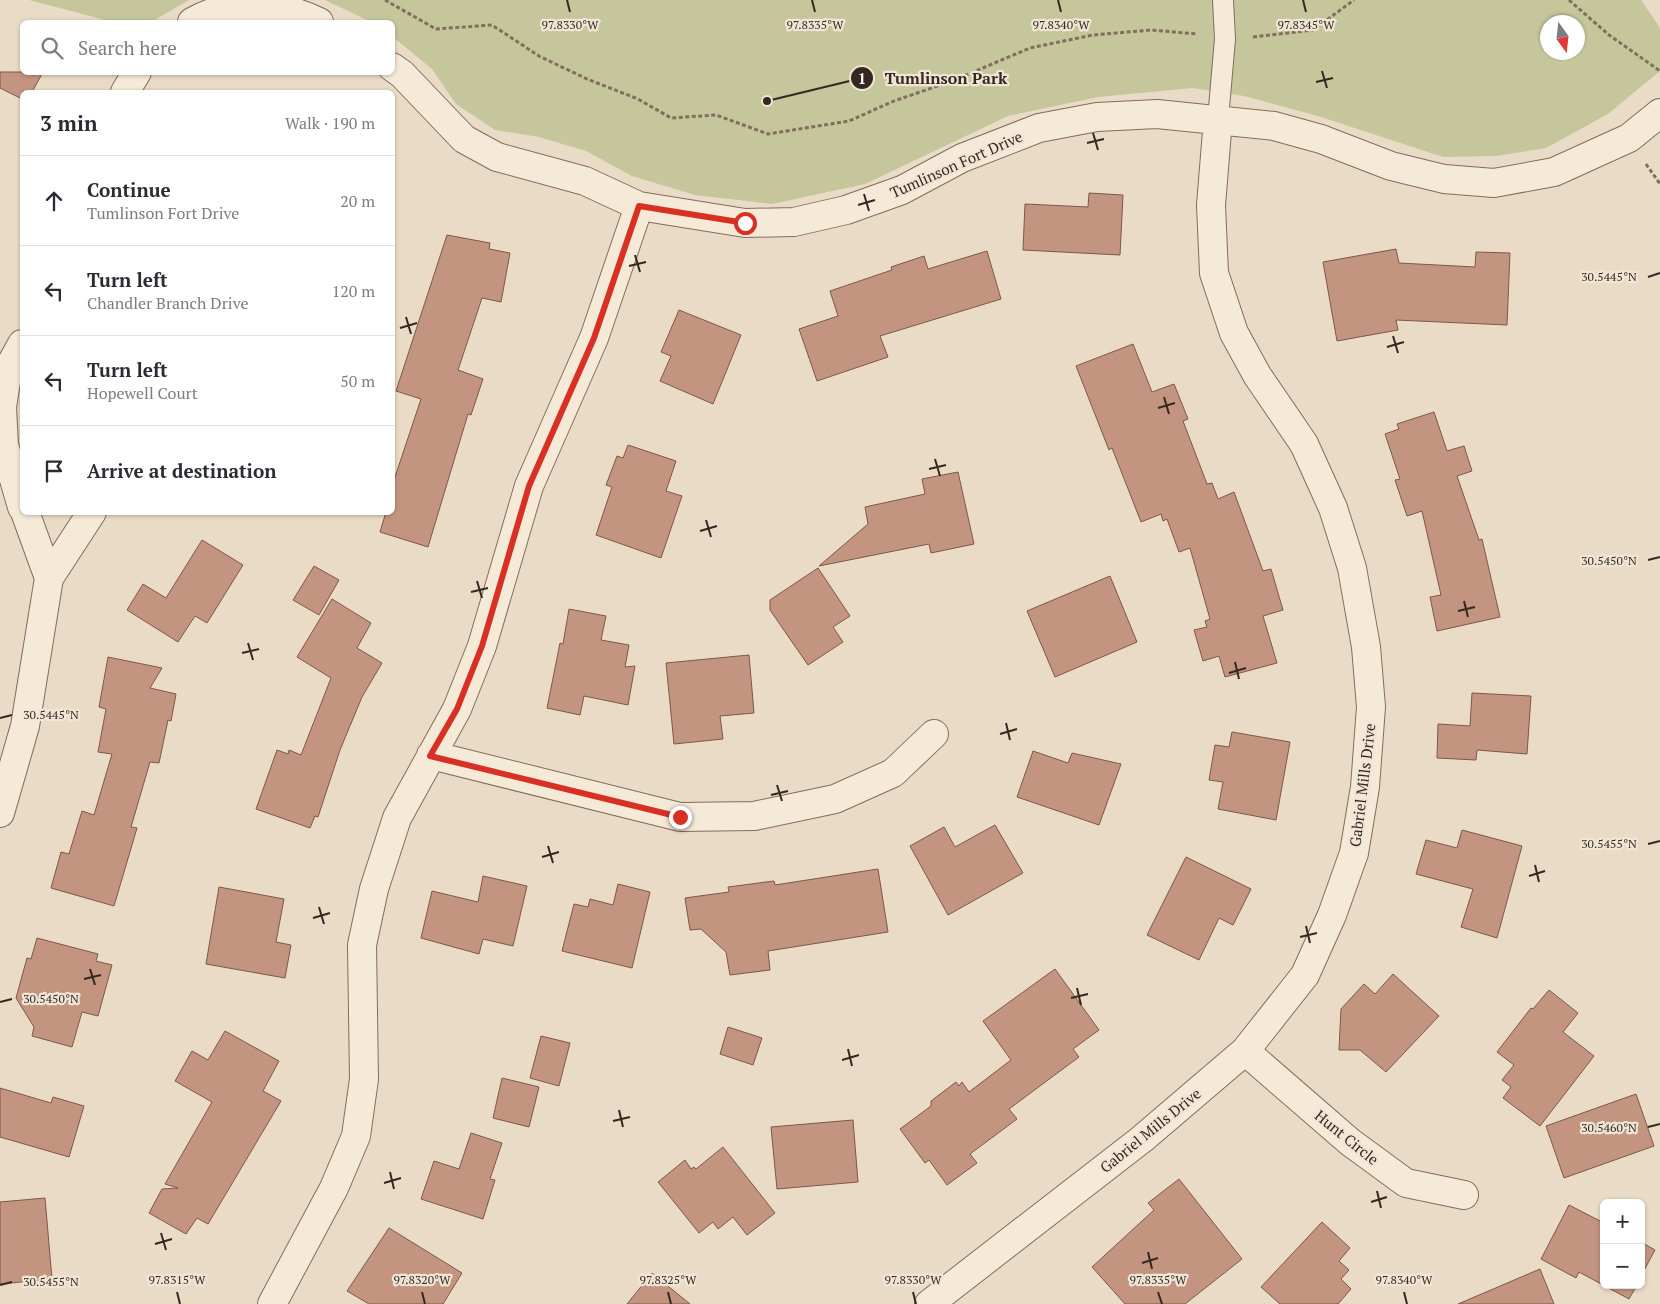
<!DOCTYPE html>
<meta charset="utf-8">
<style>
:root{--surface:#fff;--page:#f2f2f3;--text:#2b2b33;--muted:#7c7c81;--line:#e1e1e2}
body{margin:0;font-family:"PT Serif",serif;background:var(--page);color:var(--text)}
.controls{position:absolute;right:15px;bottom:15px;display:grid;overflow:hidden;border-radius:8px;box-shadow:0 1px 4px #0004}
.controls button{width:45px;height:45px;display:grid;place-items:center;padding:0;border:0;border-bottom:1px solid var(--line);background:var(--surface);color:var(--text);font:25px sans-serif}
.compass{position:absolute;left:1540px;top:15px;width:45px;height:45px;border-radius:50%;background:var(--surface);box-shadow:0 1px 4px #0004;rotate:165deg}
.stop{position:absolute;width:15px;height:15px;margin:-11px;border:4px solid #d93025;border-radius:50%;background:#fff}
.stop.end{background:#d93025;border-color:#fff;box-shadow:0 1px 5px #0008}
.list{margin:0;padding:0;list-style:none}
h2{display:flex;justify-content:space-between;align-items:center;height:65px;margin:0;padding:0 20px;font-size:21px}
h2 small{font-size:16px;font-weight:400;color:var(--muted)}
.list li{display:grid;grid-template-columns:32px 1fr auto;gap:15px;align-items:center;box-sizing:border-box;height:90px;padding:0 20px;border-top:1px solid var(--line)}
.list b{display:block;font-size:19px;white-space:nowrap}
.list p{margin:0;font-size:16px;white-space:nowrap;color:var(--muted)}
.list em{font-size:16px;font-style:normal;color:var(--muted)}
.icon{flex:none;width:28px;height:28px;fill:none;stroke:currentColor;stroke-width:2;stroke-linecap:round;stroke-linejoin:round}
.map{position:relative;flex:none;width:1660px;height:1304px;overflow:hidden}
.search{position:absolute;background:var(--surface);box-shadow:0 1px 4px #0004;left:20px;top:20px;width:375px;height:55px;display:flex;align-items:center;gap:12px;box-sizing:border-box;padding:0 18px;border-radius:8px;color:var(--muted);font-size:19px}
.panel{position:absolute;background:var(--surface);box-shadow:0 1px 4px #0004;left:20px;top:90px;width:375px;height:425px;border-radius:8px}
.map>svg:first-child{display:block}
.green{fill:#c5c69b;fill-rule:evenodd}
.building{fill:#c39580;stroke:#7e5747}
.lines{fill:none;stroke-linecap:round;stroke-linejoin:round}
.service-casing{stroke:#826d5e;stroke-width:22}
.minor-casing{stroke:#826d5e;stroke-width:30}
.path{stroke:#826d5e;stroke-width:3;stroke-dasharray:4 2.5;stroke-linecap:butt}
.service{stroke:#f5e9d8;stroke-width:20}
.minor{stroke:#f5e9d8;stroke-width:28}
.route{stroke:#d93025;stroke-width:6}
.ticks{fill:none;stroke:#342820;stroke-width:2}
.labels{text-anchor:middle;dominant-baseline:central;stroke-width:4.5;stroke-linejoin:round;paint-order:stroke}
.street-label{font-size:15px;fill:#342820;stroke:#f1e6d5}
.ticks-label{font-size:12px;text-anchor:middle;fill:#342820;stroke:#f1e6d5;stroke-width:4.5;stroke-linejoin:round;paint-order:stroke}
.leader{fill:none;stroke:#342820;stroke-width:2}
.callout-dot{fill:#342820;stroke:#f1e6d5;stroke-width:2}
.mark-label{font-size:15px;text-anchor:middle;font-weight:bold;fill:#fff}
.callout-label{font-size:16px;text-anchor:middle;font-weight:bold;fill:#342820;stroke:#f1e6d5;stroke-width:4.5;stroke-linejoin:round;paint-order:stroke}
</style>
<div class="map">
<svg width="1660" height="1304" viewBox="0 0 1660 1304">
<rect width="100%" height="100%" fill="#e9dbc6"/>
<path class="green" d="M29,0H189L151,22H113Z
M325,0H1641L1660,28V71L1608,114L1546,148L1496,156L1443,157L1318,116L1244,96L1193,88L1098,97L1008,116L865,184L772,204L695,195L632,176L586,151L539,137L495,130L456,104L432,69L393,37L392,22H371ZM1548,22H1578V52H1548Z"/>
<path class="building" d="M0,72H43L32,92H22V99L0,88Z
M1089,193L1123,195L1120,255L1023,250L1025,204L1088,207Z
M447,235L490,243L489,249L510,253L501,302L482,298L458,370L483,379L471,415L468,414L428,547L380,532L386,512H392V486L421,399L396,391Z
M1396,249L1399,263L1475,267L1476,252L1510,253L1507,325L1396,320L1398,330L1337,341L1323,262Z
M987,251L1001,299L880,336L888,357L817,381L799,329L838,316L830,291L892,270L891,267L924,256L928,269Z
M679,310L741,335L713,404L660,381L671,356L661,352Z
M1133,344L1152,392L1174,384L1188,419L1183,421L1207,484L1212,483L1218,499L1234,492L1263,571L1271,569L1283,610L1263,616L1277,663L1225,677L1219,656L1203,661L1194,630L1207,627L1205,621L1210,619L1190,548L1179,552L1167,519L1163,521L1161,514L1141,522L1112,448L1109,450L1076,366Z
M1434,412L1447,451L1464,446L1472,471L1457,476L1479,540L1482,539L1500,617L1437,631L1430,597L1441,595L1422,511L1407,516L1395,480L1400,479L1385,434L1399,429L1397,424Z
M628,445L676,461L666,491L682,496L661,558L596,535L612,487L606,485L617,456L623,458Z
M958,472L974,544L931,553L929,544L819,566L868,524L865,507L925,494L922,479Z
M202,540L243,565L207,623L195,616L178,642L127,610L143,584L166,598Z
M314,566L339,580L319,615L293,600Z
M818,568L850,616L833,627L843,642L808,665L770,610V600Z
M1110,576L1137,642L1055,677L1027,611Z
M332,599L371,623L357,648L382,663L362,697L340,750L318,817L315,816L310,828L256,809L277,750L288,754L289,750L301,755L331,678L297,657Z
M569,609L606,616L601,640L629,645L625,667L635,666L628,705L584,696L580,715L547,708L560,643L563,644Z
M749,655L754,713L720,716L723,739L674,744L666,663Z
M108,657L162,668L150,688L176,694L171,721L168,720L159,763L150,762L131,827L137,828L114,906L51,888L61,852L69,854L82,811L94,815L112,754L98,752L106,709L99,707Z
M1472,693L1531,696L1527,754L1477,750L1476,760L1437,758L1438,724L1470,726Z
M1232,732L1290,742L1276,820L1218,809L1223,782L1209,780L1215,745L1229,747Z
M1033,751L1068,763L1072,753L1121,764L1099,825L1017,797Z
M995,825L1023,873L948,915L910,846L944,827L955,847Z
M1462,830L1522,846L1497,938L1461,927L1473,889L1416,874L1426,840L1457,848Z
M1186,857L1251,889L1233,925L1219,918L1199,960L1147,935Z
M878,869L888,932L768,951L770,970L730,975L726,952L701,929L690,930L685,898L729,892L728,887L774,881L775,885Z
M483,876L527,886L513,946L483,939L479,954L421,938L432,891L478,902Z
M618,884L650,892L632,968L562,951L574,904L588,907L590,899L613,905Z
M219,887L284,899L276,942L291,945L285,978L206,964Z
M37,938L98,954L96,961L112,965L98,1016L82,1012L72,1047L32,1036L34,1027L16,998L27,958L31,959Z
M1055,969L1099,1030L1073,1049L1079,1057L1009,1109L1017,1119L970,1154L977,1163L947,1185L929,1160L925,1163L900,1129L931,1106V1101L956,1082L959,1086L962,1082L969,1092L1011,1060L983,1021Z
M1393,974L1439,1016L1386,1072L1360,1050H1339L1341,1009L1364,984L1375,994Z
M1549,990L1578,1013L1563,1032L1594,1056L1540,1126L1503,1098L1511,1087L1502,1080L1514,1065L1497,1052L1531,1008L1533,1009Z
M728,1027L762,1038L753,1065L720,1054Z
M225,1031L279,1061L263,1091L281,1101L208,1224L197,1218L186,1234L149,1213L162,1189L178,1188L165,1184L212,1102L175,1081L192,1051L208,1060Z
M541,1036L570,1043L559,1086L530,1078Z
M502,1078L539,1087L529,1127L493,1118Z
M0,1088L51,1103L53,1097L84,1106L69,1157L0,1137Z
M1636,1094L1654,1146L1564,1178L1546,1126Z
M853,1120L858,1182L777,1189L771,1127Z
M471,1133L502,1143L490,1179L495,1180L483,1219L421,1199L434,1161L459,1169Z
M723,1147L775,1213L747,1235L733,1217L718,1229L713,1222L699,1233L658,1182L685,1160L691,1169L694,1167L696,1169Z
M1179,1179L1242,1259L1185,1304H1125L1092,1267L1154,1210L1148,1203Z
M45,1198L52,1279L0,1284V1202Z
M1569,1205L1604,1223V1285H1637L1629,1299L1579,1272L1576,1278L1541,1259Z
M1322,1222L1350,1248L1339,1261L1349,1270L1341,1279L1351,1289L1338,1304H1280L1261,1287Z
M389,1228L462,1273L443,1304H369L347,1291Z
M1641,1242L1655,1250L1641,1276Z
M1540,1269L1554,1304H1458Z
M652,1273L690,1304H627Z"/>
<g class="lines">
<g class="service-casing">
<path id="service" d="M1218,119L1225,39L1223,0"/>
</g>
<g class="minor-casing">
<path id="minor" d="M192,22C229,0 281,3 319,22
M392,67L402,74L464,139L497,157L585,181L639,206L745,223L794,222L846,210L902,190L962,158L1039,128L1097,117L1157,114L1274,126L1321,139L1391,166L1444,179L1494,183L1554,172L1629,138L1660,113
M125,92L137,72
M22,344L8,369L2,407L4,445L22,507
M25,512L49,578
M431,755L680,817L754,816L835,799L893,773L934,734
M0,813L25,726L49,578L92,512
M1245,1051L1350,1142L1406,1183L1464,1195
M272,1304L334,1188L356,1136L364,1079L362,945L374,889L397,818L457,709L482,646L529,486L594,338L639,206
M929,1304L1142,1139L1245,1051L1305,975L1332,915L1354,853L1365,787L1371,707L1366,647L1352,568L1333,508L1304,444L1257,375L1234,333L1214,273L1211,205L1218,119"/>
</g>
<path class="path" d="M385,0L436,29L492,25L539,56L587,79L638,99L671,118L716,115L768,134L849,121L894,101L952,81L1030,48L1093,35L1151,30L1197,34
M1569,0L1609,35L1660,71
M1253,37L1313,30L1354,0
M1646,164L1660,184"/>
<use href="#service" class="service"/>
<use href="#minor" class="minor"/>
</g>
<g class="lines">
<path class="route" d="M680,817L430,756L457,709L482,646L529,486L594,338L639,206L745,223"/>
</g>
<path class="ticks" d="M567,0L570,12M812,0L815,12M1058,0L1061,12M1303,0L1306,12M1322,71L1327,88M1316,82L1333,78M1093,133L1098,150M1087,143L1104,139M864,194L869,211M858,205L875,200M635,255L640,272M629,266L646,262M1648,277L1660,273M406,317L411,334M400,328L417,323M1393,336L1398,353M1387,347L1404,342M1164,397L1169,414M1158,408L1175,403M935,459L940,476M929,469L946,465M706,520L711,537M700,531L717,526M1648,560L1660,557M477,581L482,598M471,592L488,588M1464,601L1468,617M1458,611L1475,607M248,643L253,660M242,653L259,649M1235,662L1239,679M1229,673L1246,668M0,718L12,715M1006,723L1010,740M1000,734L1017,729M777,785L782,801M771,795L788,791M1648,844L1660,841M548,846L553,863M542,857L559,852M1535,865L1539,882M1529,876L1545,871M319,907L324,924M313,918L330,913M1306,926L1310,943M1300,937L1317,933M90,969L95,985M84,979L101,975M1077,988L1081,1005M1071,998L1088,994M0,1002L12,999M848,1049L852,1066M842,1060L859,1055M619,1110L623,1127M613,1121L630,1117M1648,1127L1660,1124M390,1172L394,1189M384,1183L401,1178M1377,1191L1381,1208M1371,1202L1387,1197M161,1233L166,1250M155,1244L172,1239M1148,1252L1152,1269M1142,1263L1158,1258M0,1285L12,1282M177,1292L180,1304M422,1292L425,1304M668,1292L671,1304M913,1292L916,1304M1158,1292L1162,1304M1404,1292L1407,1304"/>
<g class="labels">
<g class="street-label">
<text transform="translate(956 164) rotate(-24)">Tumlinson Fort Drive</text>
<text transform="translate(1362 785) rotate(-83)">Gabriel Mills Drive</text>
<text transform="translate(1150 1130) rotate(-39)">Gabriel Mills Drive</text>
<text transform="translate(1347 1137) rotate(39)">Hunt Circle</text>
</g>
</g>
<g class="ticks-label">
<text x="570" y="29">97.8330°W</text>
<text x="815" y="29">97.8335°W</text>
<text x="1061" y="29">97.8340°W</text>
<text x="1306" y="29">97.8345°W</text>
<text x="1609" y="281">30.5445°N</text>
<text x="1609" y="565">30.5450°N</text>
<text x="51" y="719">30.5445°N</text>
<text x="1609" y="848">30.5455°N</text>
<text x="51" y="1003">30.5450°N</text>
<text x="1609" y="1132">30.5460°N</text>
<text x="177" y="1284">97.8315°W</text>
<text x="422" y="1284">97.8320°W</text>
<text x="668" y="1284">97.8325°W</text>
<text x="913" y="1284">97.8330°W</text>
<text x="1158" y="1284">97.8335°W</text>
<text x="1404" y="1284">97.8340°W</text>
<text x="51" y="1286">30.5455°N</text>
</g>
<path class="leader" d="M767 101L862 78"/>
<g class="callout-dot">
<circle cx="767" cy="101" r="5"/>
<circle cx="862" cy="78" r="12"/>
</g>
<g class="mark-label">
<text x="862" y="84">1</text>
</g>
<g class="callout-label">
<text x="946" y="84">Tumlinson Park</text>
</g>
</svg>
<div class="controls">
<button>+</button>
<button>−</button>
</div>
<svg class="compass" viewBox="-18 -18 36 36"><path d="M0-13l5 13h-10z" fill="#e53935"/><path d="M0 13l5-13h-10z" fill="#7c7c81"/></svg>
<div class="stop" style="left:745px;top:223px"></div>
<div class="stop end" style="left:680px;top:817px"></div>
<div class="search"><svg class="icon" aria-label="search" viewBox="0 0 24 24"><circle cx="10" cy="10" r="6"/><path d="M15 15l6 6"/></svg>Search here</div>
<section class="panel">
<h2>3 min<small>Walk · 190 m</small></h2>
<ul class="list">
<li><svg class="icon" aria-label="ahead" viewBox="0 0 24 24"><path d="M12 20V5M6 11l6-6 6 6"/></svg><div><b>Continue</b><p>Tumlinson Fort Drive</p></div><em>20 m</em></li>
<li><svg class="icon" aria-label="left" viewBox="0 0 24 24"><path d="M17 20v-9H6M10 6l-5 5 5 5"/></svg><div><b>Turn left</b><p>Chandler Branch Drive</p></div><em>120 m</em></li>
<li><svg class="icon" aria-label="left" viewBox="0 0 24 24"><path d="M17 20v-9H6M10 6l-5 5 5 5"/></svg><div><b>Turn left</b><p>Hopewell Court</p></div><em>50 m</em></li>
<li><svg class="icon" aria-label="arrive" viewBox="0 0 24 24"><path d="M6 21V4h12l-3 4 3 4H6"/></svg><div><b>Arrive at destination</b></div></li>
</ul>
</section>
</div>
